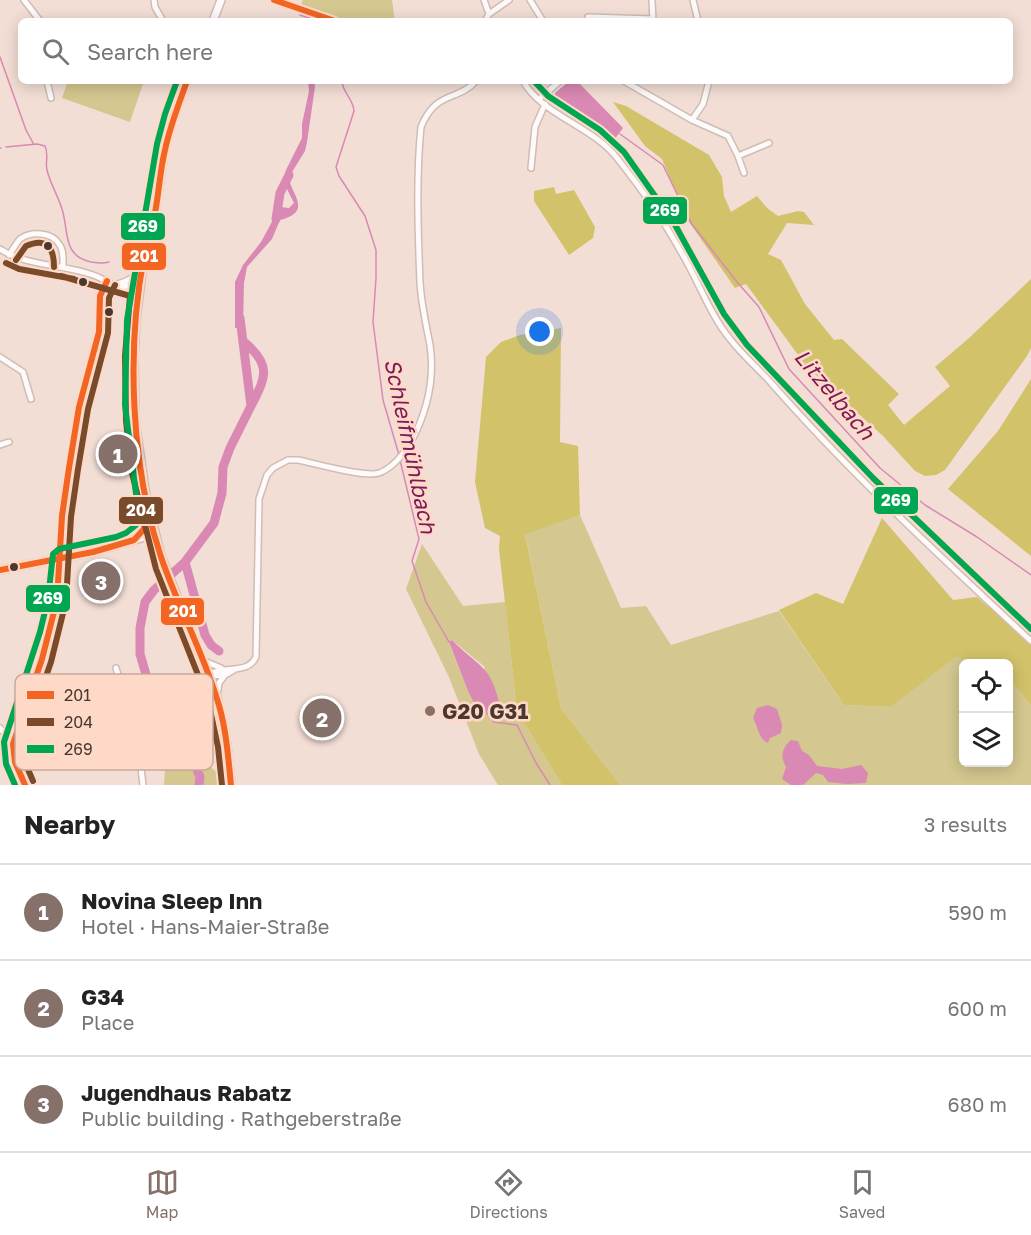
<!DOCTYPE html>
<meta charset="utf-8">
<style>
:root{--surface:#fff;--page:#f6f6f6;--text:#222;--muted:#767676;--line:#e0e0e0;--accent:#857169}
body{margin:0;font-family:"Golos Text",sans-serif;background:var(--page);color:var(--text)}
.controls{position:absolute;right:18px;bottom:18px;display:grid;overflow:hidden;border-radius:9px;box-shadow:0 3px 15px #0003}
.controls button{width:54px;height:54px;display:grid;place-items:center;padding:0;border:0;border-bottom:2px solid var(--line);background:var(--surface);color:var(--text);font:30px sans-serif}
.you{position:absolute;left:540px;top:332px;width:21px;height:21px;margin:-15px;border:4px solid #fff;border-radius:50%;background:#1a73e8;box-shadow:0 0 0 9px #1a73e833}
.badge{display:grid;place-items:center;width:39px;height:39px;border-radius:50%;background:var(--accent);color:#fff;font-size:20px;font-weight:700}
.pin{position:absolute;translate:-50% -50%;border:3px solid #fff;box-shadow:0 2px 6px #0006}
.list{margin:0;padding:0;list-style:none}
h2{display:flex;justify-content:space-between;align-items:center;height:78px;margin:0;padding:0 24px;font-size:26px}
h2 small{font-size:20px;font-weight:400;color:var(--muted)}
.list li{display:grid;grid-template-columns:39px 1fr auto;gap:18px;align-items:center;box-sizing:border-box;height:96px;padding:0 24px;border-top:2px solid var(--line)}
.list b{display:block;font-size:22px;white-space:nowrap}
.list p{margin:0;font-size:20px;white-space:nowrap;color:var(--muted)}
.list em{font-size:20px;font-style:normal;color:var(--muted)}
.icon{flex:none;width:33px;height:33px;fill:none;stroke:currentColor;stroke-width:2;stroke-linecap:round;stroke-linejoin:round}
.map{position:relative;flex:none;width:1031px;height:785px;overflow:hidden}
.search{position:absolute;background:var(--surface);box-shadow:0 3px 15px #0003;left:18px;right:18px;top:18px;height:66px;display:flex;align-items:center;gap:15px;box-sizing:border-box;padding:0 21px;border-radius:9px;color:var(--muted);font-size:22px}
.sheet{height:366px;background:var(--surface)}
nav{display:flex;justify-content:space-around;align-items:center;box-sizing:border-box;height:84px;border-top:2px solid var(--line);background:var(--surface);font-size:16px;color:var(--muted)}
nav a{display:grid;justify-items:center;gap:3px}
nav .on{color:var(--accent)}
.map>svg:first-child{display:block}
.green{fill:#d4c78f;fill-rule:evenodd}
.forest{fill:#d2c26a}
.water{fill:#d989b3}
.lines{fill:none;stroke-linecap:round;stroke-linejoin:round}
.stream{stroke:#d989b3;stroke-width:1.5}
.river{stroke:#d989b3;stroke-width:9}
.street-casing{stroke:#cebdb5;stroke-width:8}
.secondary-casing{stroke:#cebdb5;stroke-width:10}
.street{stroke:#fdfaf9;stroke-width:5}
.secondary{stroke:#fdfaf9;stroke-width:7}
.bus-1-casing{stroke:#ffd9c8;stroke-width:10}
.bus-2-casing{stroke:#ffd9c8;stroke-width:10}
.bus-3-casing{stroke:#ffd9c8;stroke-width:10}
.bus-1{stroke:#f26522;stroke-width:6}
.bus-2{stroke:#7a4b2a;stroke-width:6}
.bus-3{stroke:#00a651;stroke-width:6}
.bus-dot{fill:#4a372f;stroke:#ffd9c8;stroke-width:2}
.poi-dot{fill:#857169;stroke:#ffd9c8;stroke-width:2}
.labels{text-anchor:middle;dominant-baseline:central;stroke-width:5;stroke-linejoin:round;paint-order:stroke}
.poi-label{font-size:21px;font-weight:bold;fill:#4a372f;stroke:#ffd9c8;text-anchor:start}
.water-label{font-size:22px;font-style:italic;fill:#7a1a59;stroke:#ffd9c8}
.key{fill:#ffd9c8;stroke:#c9a89a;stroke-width:1.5}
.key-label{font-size:16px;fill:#4a372f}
.line-badge{stroke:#ffd9c8;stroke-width:2}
.badge-label{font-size:16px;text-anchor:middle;font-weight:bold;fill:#fff}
</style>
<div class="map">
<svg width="1031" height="785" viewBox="0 0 1031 785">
<rect width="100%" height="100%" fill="#f2ded5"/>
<path class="green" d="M303,0H392L395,21H345L301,4Z
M68,81H144L130,122L62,98Z
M580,515L621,608L646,606L671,645L779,611L844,705L889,707L956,657L973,663L964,664V762H1008L1009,679L1031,705V785H620L561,708L525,533Z
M422,544L463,606L505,602L517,711L562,785H498L479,754L449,677L406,589ZM452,640L485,667L468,691L449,643Z
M185,730L210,767L228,779V785H164L167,736Z"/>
<path class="forest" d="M613,102L626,106L709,155L722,177L724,196L731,212L757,196L767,208L778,216L798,211L804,212L814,225L787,223L768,254L781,260L805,304L834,340L842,339L899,394L888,405L904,425L950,386L935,367L968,339L1031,279V348L1027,356L945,470L936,475L925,476L915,471L883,436L807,367L746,284L735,288L687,219L662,159L645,146Z
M554,187L556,194L574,190L595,227L593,238L569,255L534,201V191Z
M561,328L560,442L578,446L580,515L525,534L561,708L620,785H562L517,711L499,549L500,536L485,528L475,482L486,357L501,342L520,335Z
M1031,379V556L948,489L998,431Z
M882,518L953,600L977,597L1031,642V705L1009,679L1008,664L973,663L956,657L890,707L844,705L779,610L816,593L843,604Z"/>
<path class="water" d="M308,81H314L315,87L307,142L305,151L289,177C290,194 314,211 280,220L272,239L247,267L244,283L243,328H235V282L243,265L261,242L280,207L289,208L294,203L283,181L286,170L302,138V124L309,91Z
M569,81H577L623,128L614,140L588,121L554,101L555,93Z
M452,640C478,667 491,664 500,706L480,714L468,691L449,642Z
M768,705L777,709L782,725L781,733L770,738L768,743C759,740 758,727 753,718L757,708Z
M791,740L798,741L802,751L809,755L817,766L842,769L861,765L868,773L866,783L847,784L828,782L823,775L816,773L803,785H791L782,779L786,767C780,756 782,748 791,740Z"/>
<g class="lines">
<path class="stream" d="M300,15L319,21
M0,57L26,130L33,143
M342,81C342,92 353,98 354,111L336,167L339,176L365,216L376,250V278L373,322L383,400L399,455
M620,134L663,165L691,223L737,282L759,307L789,369L880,468L925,505L977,537L1031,575
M6,147L37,144L45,146C49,155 45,161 47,170C50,183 58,196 62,209C69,231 62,256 91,262C98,263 102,264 109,262
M0,148H1
M400,460L419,539L412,561L426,602L449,642
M486,712L494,722L517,725L536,763L550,785"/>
<path class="river" d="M276,219L280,193L289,175
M244,342C272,365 266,377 251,406
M185,562L205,635L211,645L219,651
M199,785L200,777L192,757L157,705L150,688L140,654V628L145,602L154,590L185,562L214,523L222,493L223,467L230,448L251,406L240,318"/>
<g class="street-casing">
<path id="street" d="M24,0L40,21
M154,0L155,7L163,21
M274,0L335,21
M484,0L489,14
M530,0L543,21
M652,0L653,21
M693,0L698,21
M485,21L489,14L509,0
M588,21V17L653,19
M47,81L51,98
M523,81C542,115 592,126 617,158C640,187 663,219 681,252C698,280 709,313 730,339C743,356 759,369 773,385C853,476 942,558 1031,641
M624,81L692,120L728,136L738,156L744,173
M539,99L560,81
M692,120L703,104L709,81
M738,156L769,143
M531,168L535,127L545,104
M0,249C28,267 63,264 93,275C110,281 122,293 139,296
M9,255C13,250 16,243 20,239C31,231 52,232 59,244C64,250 63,260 63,267
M117,284C130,281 136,276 142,263
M118,284L140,289
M0,357L23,372L31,399
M0,445L9,442
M202,660L221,668
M116,668L138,743L143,785
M207,676C222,664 247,676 256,657L259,499L267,475L273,468L288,460H298C314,463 365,478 379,473C393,468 403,455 411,442C427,412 435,379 430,345C426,324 421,303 420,282C418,233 416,175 421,127C436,90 457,102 476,81
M207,676L225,675L234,670
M217,695L219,683L225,675
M0,728L13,744
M25,785L15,762L13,744L42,659L57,600L62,516L69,468L79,407L99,332L100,296L107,281"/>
</g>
<g class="secondary-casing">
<path id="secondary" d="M213,21L221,0
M187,81L172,122L164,152L155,213L144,257L136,319L134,356L135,421L146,496L161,556L217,697L227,746L231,785
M134,540L144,529L146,511
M0,570L93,552L155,534
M207,678V685L216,711"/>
</g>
<use href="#street" class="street"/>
<use href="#secondary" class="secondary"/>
<g class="bus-1-casing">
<path id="bus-1" d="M274,0L335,21
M187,81C179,104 170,126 165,150C160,170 159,192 155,213C152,227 147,242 144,257C126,350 131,467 161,557C177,604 201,648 216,696C226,724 228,756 231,785
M0,570L93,552L134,540L144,529L146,506
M25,785L15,762L13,744L42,659L57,600L62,516L69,468L79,407L99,332L100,296L107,281"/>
</g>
<g class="bus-2-casing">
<path id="bus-2" d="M16,260L26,246C46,237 54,247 54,267
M6,263L19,269L74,279
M61,276L130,296L125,356L126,421L132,473L156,569L208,700L218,747L222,785
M33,781L24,760L22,745L51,662L66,601L71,517L78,469L88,409L108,333L109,298L115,285"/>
</g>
<g class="bus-3-casing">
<path id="bus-3" d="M534,81L548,96L600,130L624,152L674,223L724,314L747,345L873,478L1031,629
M15,785L6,764L4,742L40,632L48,599L53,554L59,549L116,537L126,533L136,525V494L125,405L127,320L157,144L165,114L177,81"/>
</g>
<use href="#bus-1" class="bus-1"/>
<use href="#bus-2" class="bus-2"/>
<use href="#bus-3" class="bus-3"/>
</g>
<g class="bus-dot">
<circle cx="48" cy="246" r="5"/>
<circle cx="83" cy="282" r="5"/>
<circle cx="109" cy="312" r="5"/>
<circle cx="14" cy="567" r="5"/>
</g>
<circle class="poi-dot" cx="430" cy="711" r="6"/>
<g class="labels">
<g class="poi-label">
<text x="442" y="711">G20 G31</text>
</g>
<g class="water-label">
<text transform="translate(835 394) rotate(50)">Litzelbach</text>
<text transform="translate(411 446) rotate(78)">Schleifmühlbach</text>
</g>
</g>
<rect x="15" y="674" width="198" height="96" rx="9" class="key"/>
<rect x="27" y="691" width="27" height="8" fill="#f26522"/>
<rect x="27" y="718" width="27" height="8" fill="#7a4b2a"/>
<rect x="27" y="745" width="27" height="8" fill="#00a651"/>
<g class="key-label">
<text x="64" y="701">201</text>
<text x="64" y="728">204</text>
<text x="64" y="755">269</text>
</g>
<g class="line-badge">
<rect x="642" y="196" width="46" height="29" rx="6" fill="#00a651"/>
<rect x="120" y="212" width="46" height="29" rx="6" fill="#00a651"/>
<rect x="121" y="242" width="46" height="29" rx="6" fill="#f26522"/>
<rect x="873" y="486" width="46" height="29" rx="6" fill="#00a651"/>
<rect x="118" y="496" width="46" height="29" rx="6" fill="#7a4b2a"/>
<rect x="25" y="584" width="46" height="29" rx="6" fill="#00a651"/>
<rect x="160" y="597" width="45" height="29" rx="6" fill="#f26522"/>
</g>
<g class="badge-label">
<text x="665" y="216">269</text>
<text x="143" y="232">269</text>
<text x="144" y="262">201</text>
<text x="896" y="506">269</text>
<text x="141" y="516">204</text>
<text x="48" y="604">269</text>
<text x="183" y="617">201</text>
</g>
</svg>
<div class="controls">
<button><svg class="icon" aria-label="locate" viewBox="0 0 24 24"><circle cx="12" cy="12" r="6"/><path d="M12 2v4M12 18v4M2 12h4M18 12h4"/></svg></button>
<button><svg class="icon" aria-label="layers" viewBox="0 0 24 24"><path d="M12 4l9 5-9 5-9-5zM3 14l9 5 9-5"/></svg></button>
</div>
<div class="you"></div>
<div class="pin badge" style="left:118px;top:454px">1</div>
<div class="pin badge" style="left:322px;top:718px">2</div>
<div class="pin badge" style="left:101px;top:581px">3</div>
<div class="search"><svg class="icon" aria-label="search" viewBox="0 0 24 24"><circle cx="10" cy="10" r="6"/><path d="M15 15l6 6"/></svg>Search here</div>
</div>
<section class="sheet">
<h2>Nearby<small>3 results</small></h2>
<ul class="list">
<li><span class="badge">1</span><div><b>Novina Sleep Inn</b><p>Hotel · Hans-Maier-Straße</p></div><em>590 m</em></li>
<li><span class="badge">2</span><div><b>G34</b><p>Place</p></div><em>600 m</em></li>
<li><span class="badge">3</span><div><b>Jugendhaus Rabatz</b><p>Public building · Rathgeberstraße</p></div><em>680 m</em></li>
</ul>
</section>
<nav>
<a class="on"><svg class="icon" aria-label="map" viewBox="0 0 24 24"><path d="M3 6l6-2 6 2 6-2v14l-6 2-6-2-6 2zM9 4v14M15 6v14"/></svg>Map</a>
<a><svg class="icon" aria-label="directions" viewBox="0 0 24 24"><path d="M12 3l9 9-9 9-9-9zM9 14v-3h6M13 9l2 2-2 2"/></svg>Directions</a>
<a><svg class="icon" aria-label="saved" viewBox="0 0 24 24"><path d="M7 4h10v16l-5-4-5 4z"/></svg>Saved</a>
</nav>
